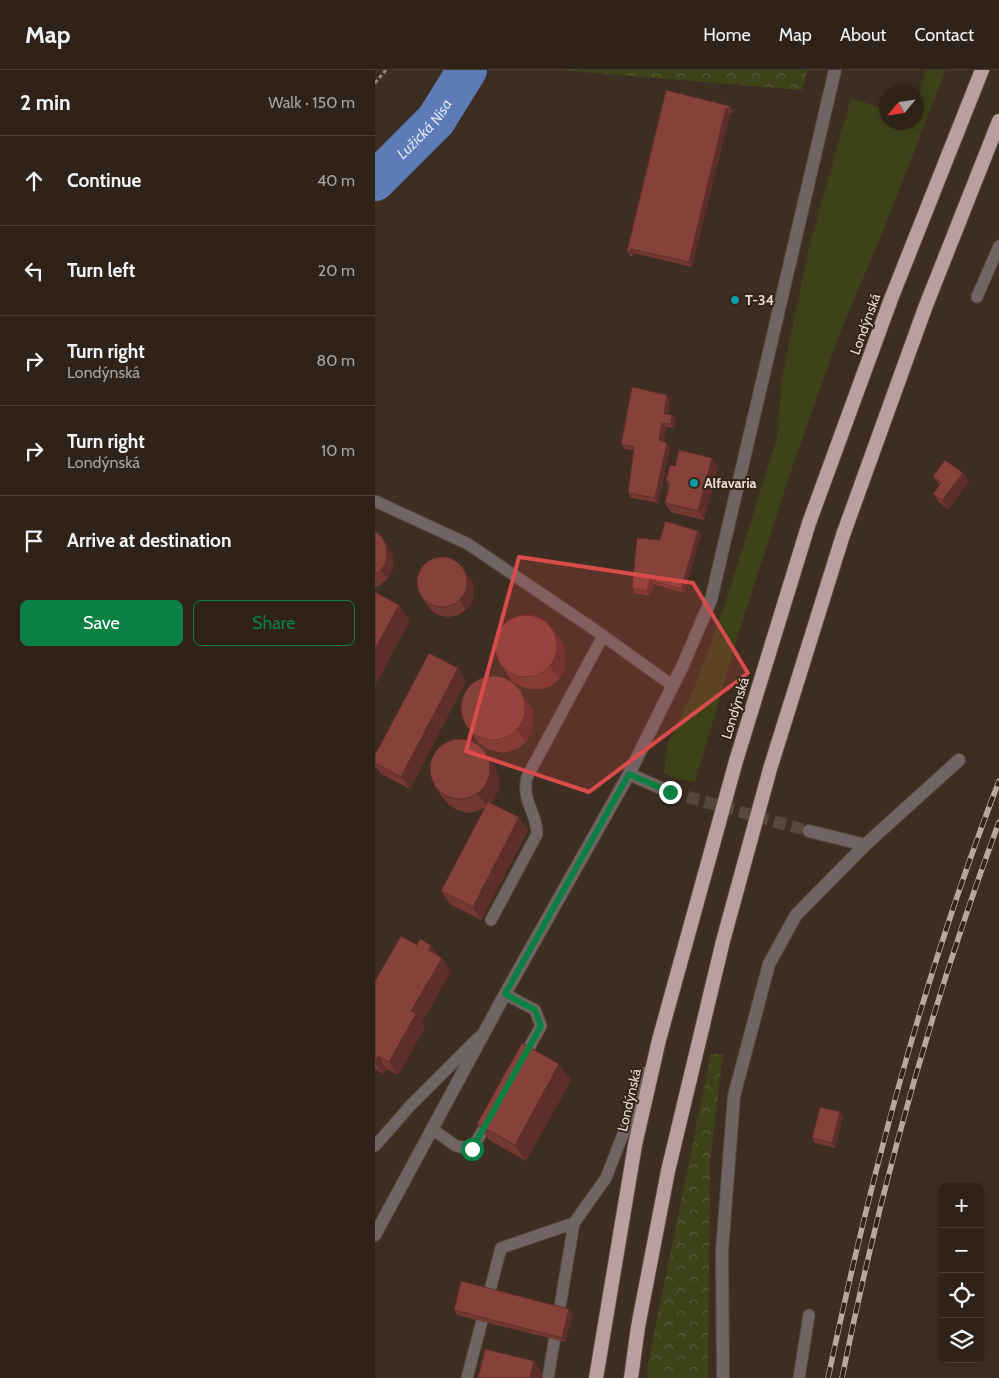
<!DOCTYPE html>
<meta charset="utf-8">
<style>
:root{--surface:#2e2219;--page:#362a22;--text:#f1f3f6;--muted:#a7a4a2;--line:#493f38;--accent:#0b8043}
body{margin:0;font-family:Cabin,sans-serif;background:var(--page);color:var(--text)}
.controls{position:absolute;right:15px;bottom:15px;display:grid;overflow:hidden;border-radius:8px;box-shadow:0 2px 8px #0003}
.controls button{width:45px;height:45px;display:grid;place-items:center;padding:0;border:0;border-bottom:1px solid var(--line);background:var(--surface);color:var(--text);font:25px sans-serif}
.compass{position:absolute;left:504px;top:15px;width:45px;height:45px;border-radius:50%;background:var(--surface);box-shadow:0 2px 8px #0003;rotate:241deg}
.stop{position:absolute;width:15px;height:15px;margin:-11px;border:4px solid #0b8043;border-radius:50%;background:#fff}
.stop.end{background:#0b8043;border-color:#fff;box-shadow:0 1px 5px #0008}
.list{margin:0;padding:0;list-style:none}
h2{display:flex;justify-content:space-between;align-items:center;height:65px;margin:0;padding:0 20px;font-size:21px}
h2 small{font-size:16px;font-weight:400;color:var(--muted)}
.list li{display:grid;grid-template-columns:32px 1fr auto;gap:15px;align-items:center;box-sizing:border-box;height:90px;padding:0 20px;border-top:1px solid var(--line)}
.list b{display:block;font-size:19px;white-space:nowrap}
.list p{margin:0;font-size:16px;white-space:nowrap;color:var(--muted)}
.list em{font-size:16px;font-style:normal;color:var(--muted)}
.actions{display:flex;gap:10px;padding:15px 20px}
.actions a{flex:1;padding:11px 0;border:1px solid var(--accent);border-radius:8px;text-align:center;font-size:18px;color:var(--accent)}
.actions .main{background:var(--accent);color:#fff}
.icon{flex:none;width:28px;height:28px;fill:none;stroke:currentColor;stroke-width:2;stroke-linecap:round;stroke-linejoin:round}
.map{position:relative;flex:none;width:624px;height:1308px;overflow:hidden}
header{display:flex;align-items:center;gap:30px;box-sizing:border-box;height:70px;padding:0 25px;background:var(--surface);border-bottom:1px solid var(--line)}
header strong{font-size:24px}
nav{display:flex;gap:28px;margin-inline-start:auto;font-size:18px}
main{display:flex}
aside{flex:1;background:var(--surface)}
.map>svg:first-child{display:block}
.grass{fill:#3d4219}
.forest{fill:url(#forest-crowns)}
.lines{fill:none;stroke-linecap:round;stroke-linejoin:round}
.river{stroke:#5d7cb7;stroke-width:40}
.minor-tunnel{stroke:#57483c;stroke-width:12;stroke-dasharray:12 6;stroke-linecap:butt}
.service-casing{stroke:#584a3e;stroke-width:13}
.minor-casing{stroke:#584a3e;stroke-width:14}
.tertiary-casing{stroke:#584a3e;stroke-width:14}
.trunk-casing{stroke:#584a3e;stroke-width:16}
.path{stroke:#92857a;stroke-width:3;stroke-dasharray:4 2.5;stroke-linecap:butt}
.service{stroke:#706564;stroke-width:11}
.minor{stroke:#706564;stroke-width:12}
.tertiary{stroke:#706564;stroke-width:12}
.trunk{stroke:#b9a09e;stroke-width:14}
.rail-casing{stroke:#b4a99e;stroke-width:5.5}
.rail{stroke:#332417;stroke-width:4;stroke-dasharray:11;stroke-linecap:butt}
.wall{fill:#743833}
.shaded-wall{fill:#5e2e29}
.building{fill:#87413b;stroke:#5e2e29}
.route{stroke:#0b8043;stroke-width:6}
.marked{fill:#da4c4b;fill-opacity:0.2;stroke:#da4c4b;stroke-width:4;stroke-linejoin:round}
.culture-dot{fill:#0f9aa8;stroke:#332417;stroke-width:2}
.labels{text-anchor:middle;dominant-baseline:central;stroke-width:4;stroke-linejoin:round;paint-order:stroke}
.poi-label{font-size:14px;font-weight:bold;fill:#e8ded5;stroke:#332417;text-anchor:start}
.street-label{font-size:14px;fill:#e8ded5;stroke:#332417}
.water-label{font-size:15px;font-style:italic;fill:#dbe4f6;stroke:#332417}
</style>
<header>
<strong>Map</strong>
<nav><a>Home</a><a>Map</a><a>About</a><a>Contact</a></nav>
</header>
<main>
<aside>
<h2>2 min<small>Walk · 150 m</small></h2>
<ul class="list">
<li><svg class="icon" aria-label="ahead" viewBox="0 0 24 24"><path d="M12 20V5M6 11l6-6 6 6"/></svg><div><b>Continue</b></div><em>40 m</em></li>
<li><svg class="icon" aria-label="left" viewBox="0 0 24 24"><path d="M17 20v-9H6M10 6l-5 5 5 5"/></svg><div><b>Turn left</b></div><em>20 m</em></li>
<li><svg class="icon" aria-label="right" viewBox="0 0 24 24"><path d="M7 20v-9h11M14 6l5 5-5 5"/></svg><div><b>Turn right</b><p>Londýnská</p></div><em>80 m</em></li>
<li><svg class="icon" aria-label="right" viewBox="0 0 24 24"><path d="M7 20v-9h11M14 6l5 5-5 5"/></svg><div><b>Turn right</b><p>Londýnská</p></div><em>10 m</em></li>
<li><svg class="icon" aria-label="arrive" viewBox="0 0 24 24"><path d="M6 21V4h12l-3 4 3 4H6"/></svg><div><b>Arrive at destination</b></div></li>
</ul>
<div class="actions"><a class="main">Save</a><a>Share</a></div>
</aside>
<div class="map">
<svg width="624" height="1308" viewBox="0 0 624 1308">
<defs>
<pattern id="forest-crowns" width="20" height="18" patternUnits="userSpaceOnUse" patternTransform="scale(1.25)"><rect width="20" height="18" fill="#3d4219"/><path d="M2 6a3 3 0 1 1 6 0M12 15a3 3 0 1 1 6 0" fill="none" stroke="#595d3a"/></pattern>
</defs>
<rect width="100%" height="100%" fill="#3d2e21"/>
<path class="grass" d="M551,0H571L508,161L465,263L417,398L365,559L320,712L301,709L289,703L293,673L318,621L349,537L402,368L407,308L434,176L476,28L511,39L512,52H542V33Z"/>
<path class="forest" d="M182,0H433L427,20Z
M336,984H348L335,1092L333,1308H272L273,1293Z"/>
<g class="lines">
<path class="river" id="s1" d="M0,111L61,50L92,0"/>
<path class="minor-tunnel" d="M295,722L434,761"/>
<g class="service-casing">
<path id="service" d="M602,227L624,176
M0,431L93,474L220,560L298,616
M116,850L162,764C162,742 146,731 152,707L228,566
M130,924L160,940L166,956L147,990
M57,1059L81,1076L97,1079L115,1048
M0,1076L35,1036L104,967
M92,1308L126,1178L199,1153
M173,1308L199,1153L231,1108L272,1002
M424,1308L434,1245"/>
</g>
<g class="minor-casing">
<path id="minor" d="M254,704L295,722
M434,761L490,775
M348,1308L347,1181L359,1026L394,894L421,845L490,775L584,690"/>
</g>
<g class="tertiary-casing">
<path id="tertiary" d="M0,1165L130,924L254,704L308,595L336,530L460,0"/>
</g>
<g class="trunk-casing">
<path id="trunk" d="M221,1308L260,1075L284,970L361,691L434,453L516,229L607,0
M256,1308L263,1257L293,1101L348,871L395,699L468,465L550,238L624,51"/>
</g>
<path class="path" d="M0,13L11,0"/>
<use href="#service" class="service"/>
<use href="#minor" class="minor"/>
<use href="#tertiary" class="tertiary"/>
<use href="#trunk" class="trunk"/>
<g class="rail-casing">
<path id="rail" d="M453,1308C496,1105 549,905 624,711
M467,1308C505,1119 557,933 624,752"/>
</g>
<use href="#rail" class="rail"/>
</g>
<path class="wall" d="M291,20L358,40L357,44L355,43L317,197L259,183L258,186H255L252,181Z
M292,325L295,330L293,345H297L301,350L299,358L291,357L288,372L295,378L283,433L256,428L253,423L259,380L250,379L246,374Z
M337,388L343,397L329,450L296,442L290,433L294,416L291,411L300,396Z
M588,403L594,412L573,439L564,432L558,424L564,415L558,406Z
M0,461L7,467L13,476L17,484L19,493L17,501L12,509L5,515L0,517Z
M326,465L309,523L279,514L275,526L260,523L257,518L285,470Z
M94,506L98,513L99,522L97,532L91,540L83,545L73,547L63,545L56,540L44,524Z
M177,558L186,570L190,580L191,590L189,600L184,609L176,616L166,619H155L145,616L137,611L123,590Z
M91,611L35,719L6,704L0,696V685Z
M157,639L159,647L156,664L151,672L143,678L133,682H123L113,679L104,673L89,651Z
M121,698L124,708V719L119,729L116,733L153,760L106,850L75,834L66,821L109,738L102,741L92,743L82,740L74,735L59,716Z
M42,875H56L64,887L76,901L47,952L50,957L23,1005L12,999L9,1004L0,999V911Z
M196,1010L151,1091L114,1070L102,1054Z
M465,1042L468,1047L460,1078L440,1073L437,1068Z
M79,1240L198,1243L190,1272L82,1245Z"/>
<path class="shaded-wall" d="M355,36L358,40L357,44L354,39Z
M351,38L355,43L317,197L314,192Z
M256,179L259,183L258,186L255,182Z
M292,325L295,330L292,349L289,344Z
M297,345L301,350L299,358L296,354Z
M287,353L291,357L288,375L284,370Z
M292,373L295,378L283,433L280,428Z
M337,388L343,397L329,450L323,441Z
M588,403L594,412L573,439L567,430Z
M323,461L326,465L309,523L306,519Z
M7,467L13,476L17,484L19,493L17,501L12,509L6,500Z
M88,497L94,506L98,513L99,522L97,532L91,540L85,531Z
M275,510L279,514L275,526L272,521Z
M24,535L35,551L0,616V579Z
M177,558L186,570L190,580L191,590L189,600L184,609L175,596Z
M83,598L91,611L35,719L26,707Z
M148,626L157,639L159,647L156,664L151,672L142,659Z
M112,685L121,698L124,708V719L119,729L112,737L103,724Z
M144,747L153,760L106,850L98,837Z
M56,875L64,888L53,880Z
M67,888L76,901L47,952L50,957L23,1005L14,992L36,941Z
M3,986L12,999L9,1004L0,992Z
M184,994L196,1010L151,1091L140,1075Z
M465,1042L468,1047L460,1078L457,1073Z
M194,1239L198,1243L190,1272L187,1268Z
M159,1291L168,1303L167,1308H155Z"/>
<path class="building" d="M291,20L355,36L354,39L351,38L314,192L256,179L255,182L252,181Z
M257,317L292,325L289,344L297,345L296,354L287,353L284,370L292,373L280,428L253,423L259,377L246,374Z
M304,380L337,388L323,441L290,433L295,412L291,411L295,395L300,396Z
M570,390L588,403L567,430L558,424L566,413L558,406Z
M290,451L323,461L306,519L275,510L272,521L257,518L262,468L285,470Z
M0,461L7,467L11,475L12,484L11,492L6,500L0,505Z
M42 512a25 25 0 1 1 50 0a25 25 0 1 1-50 0Z
M0,522L24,535L0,579Z
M120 576a31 31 0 1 1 62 0a31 31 0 1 1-62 0Z
M54,583L83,598L26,707L0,693V685Z
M86 638a32 32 0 1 1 64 0a32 32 0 1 1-64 0Z
M55 699a30 30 0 1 1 60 0a30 30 0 1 1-60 0Z
M113,732L144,747L98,837L66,821Z
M26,866L42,875L45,869L56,875L53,880L67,888L36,941L41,944L14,992L3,986L0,992V911Z
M147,973L184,994L140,1075L102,1054Z
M445,1037L465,1042L457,1073L437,1068Z
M86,1211L194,1239L187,1268L79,1240Z
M110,1279L159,1291L155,1308H103Z"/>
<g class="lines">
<path class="route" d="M97,1079L166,956L160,940L130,924L254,704L295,722"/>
</g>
<path class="marked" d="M144,487L318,513L373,603L214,722L91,681Z"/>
<g class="culture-dot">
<circle cx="360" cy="230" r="5"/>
<circle cx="319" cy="413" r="5"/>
</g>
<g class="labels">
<g class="poi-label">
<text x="370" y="230">T-34</text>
<text x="329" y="413">Alfavaria</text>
</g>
<g class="street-label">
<text transform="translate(490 254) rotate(-70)">Londýnská</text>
<text transform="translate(360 638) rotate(-73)">Londýnská</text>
<text transform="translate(254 1030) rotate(-77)">Londýnská</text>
</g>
<g class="water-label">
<text stroke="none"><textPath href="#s1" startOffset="72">Lužická Nisa</textPath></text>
</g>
</g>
</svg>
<div class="controls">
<button>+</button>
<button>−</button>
<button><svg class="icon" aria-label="locate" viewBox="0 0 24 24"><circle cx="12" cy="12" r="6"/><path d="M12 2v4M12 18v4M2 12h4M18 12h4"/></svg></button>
<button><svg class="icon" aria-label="layers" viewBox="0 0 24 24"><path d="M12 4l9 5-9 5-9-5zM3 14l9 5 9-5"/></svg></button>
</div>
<svg class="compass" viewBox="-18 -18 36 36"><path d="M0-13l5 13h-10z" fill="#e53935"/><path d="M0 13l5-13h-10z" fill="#a7a4a2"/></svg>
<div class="stop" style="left:97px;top:1079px"></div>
<div class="stop end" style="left:295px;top:722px"></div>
</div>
</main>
